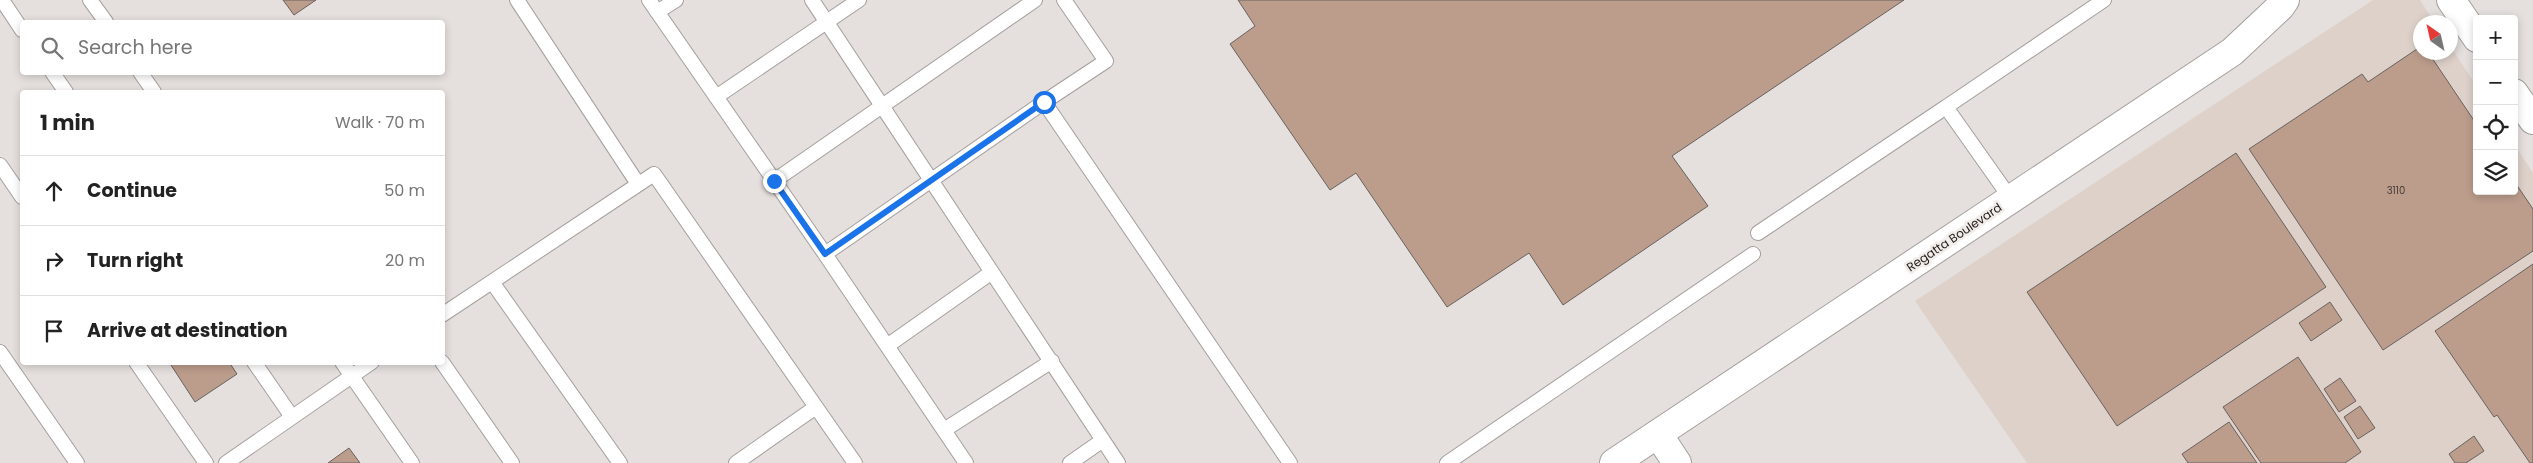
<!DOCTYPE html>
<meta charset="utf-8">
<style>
:root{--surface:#fff;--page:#f2f2f2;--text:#222;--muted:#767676;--line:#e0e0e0}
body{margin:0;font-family:Poppins,sans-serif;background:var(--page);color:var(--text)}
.controls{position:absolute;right:15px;top:15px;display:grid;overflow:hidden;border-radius:5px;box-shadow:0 2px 8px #0003}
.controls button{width:45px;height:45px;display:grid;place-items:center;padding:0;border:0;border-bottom:1px solid var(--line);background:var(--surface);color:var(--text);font:25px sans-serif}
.compass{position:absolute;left:2413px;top:15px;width:45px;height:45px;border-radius:50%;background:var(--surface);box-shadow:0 2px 8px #0003;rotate:326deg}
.stop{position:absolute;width:15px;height:15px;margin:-11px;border:4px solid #1a73e8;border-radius:50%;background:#fff}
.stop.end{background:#1a73e8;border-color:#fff;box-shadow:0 1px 5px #0008}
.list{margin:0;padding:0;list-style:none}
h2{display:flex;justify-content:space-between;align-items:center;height:65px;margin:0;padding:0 20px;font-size:21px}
h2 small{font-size:16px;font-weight:400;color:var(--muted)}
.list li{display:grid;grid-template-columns:32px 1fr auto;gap:15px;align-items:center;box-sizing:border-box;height:70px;padding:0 20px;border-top:1px solid var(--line)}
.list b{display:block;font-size:19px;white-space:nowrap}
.list em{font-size:16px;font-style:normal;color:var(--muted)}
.icon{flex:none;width:28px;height:28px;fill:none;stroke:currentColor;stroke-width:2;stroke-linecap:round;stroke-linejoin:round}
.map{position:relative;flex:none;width:2533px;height:463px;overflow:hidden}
.search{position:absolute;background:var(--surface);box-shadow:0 2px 8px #0003;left:20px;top:20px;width:425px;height:55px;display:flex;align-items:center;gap:12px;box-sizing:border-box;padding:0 18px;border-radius:5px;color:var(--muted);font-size:19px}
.panel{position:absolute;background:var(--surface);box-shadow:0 2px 8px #0003;left:20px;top:90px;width:425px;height:275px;border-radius:5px}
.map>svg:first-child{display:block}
.built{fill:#ded1ca}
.building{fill:#bc9d8c;stroke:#676260}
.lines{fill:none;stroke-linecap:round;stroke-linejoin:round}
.lane-casing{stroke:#a49f9d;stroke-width:16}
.street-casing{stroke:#a49f9d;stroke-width:30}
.secondary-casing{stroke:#a49f9d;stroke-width:30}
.lane{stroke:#fff;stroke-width:14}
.street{stroke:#fff;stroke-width:28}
.secondary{stroke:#fff;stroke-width:28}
.route{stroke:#1a73e8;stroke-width:6}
.labels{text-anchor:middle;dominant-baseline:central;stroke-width:5;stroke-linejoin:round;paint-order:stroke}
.number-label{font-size:10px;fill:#463d38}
.street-label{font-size:12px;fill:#1f1d1c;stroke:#f3edea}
</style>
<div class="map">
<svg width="2533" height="463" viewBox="0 0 2533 463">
<rect width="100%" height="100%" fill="#e5e0dd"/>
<path class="built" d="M2373,0H2420L2434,22H2420V52H2450L2451,47L2477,87V191H2514V144L2533,173V463H2027L1915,301Z"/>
<path class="building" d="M283,0H316L294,15Z
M1238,0H1904L1672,156L1708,206L1563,305L1529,253L1447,307L1356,173L1330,190L1230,44L1255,26Z
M2420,47V52H2428L2477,125V191H2514V181L2533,209V251L2383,350L2249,149L2362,74L2368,82Z
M2236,153L2326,287L2117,426L2027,292Z
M2533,264V463H2530L2497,415L2494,417L2435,331Z
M2330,302L2342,320L2311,341L2299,323Z
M2298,357L2361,452L2345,463H2261L2223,407Z
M169,362H229L237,374L195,402Z
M2340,378L2356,401L2339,412L2324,389Z
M2360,406L2375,428L2358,439L2344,417Z
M2229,422L2257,463H2188L2182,454Z
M2474,436L2484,451L2466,463H2455L2449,454Z
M349,448L360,463H328Z"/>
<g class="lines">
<g class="lane-casing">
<path id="lane" d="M2,0L22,30
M90,0L106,22
M517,0L638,184
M649,0L825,254L1044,102L1290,463
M812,0L1118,463
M657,12L676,0
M52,72L66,92
M140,72L154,92
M716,97L859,0
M1044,102L1106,61L1064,0
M0,165L22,197
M774,181L1035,0
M2011,199L1946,107L2104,0
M1758,233L1946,107
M825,254L966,463
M492,282L620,463
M442,315L654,174L816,407
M887,346L992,272
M0,352L77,463
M136,362L206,463
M254,362L292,417
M342,362L412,463
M442,362L512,463
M944,430L1052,361
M226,463L372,362
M736,463L816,407L855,463
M1070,463L1103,440
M1447,463L1753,254"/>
</g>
<g class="street-casing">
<path id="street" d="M2451,0L2477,38
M2514,93L2533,120
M1658,434L1677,463"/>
</g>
<g class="secondary-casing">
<path id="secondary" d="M1614,463L2232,52L2280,7L2285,0"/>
</g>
<use href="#lane" class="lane"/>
<use href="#street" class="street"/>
<use href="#secondary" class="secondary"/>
</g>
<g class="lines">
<path class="route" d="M774,181L825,254L1044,102"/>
</g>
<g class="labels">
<g class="number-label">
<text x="2396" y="190">3110</text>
</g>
<g class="street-label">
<text transform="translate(1954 237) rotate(-34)">Regatta Boulevard</text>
</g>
</g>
</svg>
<div class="controls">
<button>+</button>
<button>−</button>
<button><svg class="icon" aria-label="locate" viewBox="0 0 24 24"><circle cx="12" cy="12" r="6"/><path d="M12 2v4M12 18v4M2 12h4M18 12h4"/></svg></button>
<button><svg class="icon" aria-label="layers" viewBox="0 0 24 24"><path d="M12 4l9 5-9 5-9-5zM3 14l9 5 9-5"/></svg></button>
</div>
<svg class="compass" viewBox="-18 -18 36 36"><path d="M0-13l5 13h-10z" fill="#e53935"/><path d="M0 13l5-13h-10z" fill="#767676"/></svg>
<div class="stop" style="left:1044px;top:102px"></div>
<div class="stop end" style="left:774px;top:181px"></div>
<div class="search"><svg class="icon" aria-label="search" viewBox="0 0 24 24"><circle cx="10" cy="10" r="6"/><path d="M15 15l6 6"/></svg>Search here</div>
<section class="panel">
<h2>1 min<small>Walk · 70 m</small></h2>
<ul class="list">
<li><svg class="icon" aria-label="ahead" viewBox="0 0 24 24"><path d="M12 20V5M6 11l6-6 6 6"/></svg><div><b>Continue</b></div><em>50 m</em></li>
<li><svg class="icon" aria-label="right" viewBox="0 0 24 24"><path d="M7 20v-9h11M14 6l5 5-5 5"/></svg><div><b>Turn right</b></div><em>20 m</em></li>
<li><svg class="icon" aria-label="arrive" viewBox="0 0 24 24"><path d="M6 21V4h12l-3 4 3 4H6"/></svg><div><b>Arrive at destination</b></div></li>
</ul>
</section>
</div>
